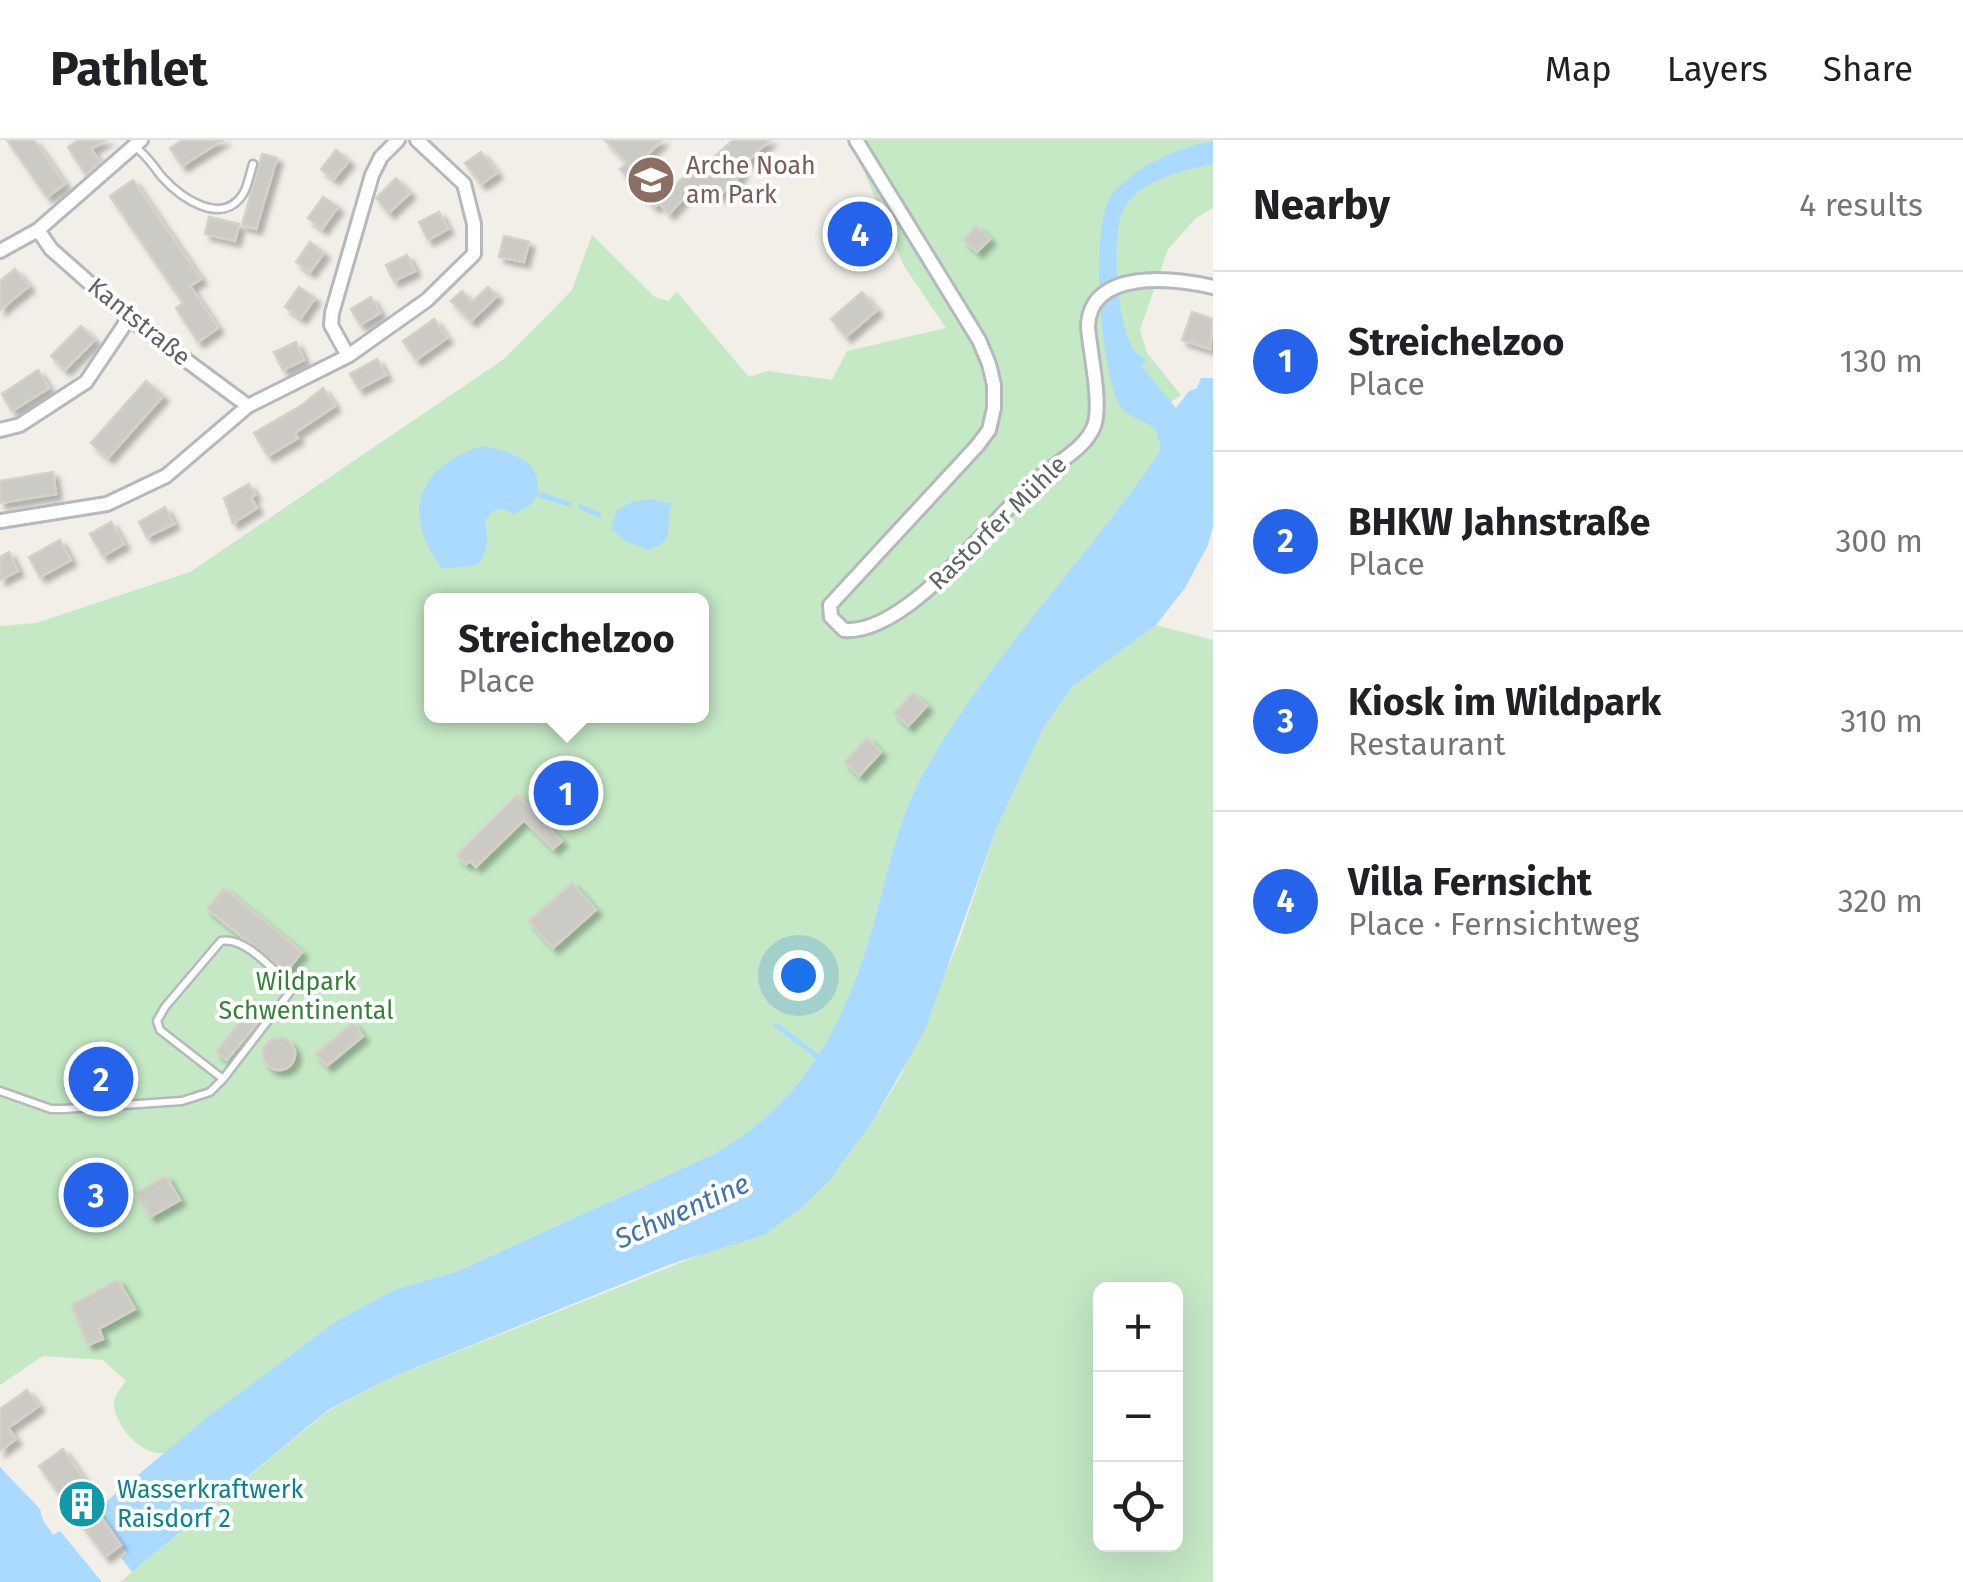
<!DOCTYPE html>
<meta charset="utf-8">
<style>
:root{--surface:#fff;--page:#f2f2f2;--text:#202124;--muted:#757577;--line:#e0e0e0;--accent:#2563eb}
body{margin:0;font-family:"Fira Sans",sans-serif;background:var(--page);color:var(--text)}
.controls{position:absolute;right:30px;bottom:30px;display:grid;overflow:hidden;border-radius:15px;box-shadow:0 10px 40px #0002}
.controls button{width:90px;height:90px;display:grid;place-items:center;padding:0;border:0;border-bottom:2px solid var(--line);background:var(--surface);color:var(--text);font:50px sans-serif}
.you{position:absolute;left:798px;top:835px;width:35px;height:35px;margin:-25px;border:8px solid #fff;border-radius:50%;background:#1a73e8;box-shadow:0 0 0 15px #1a73e833}
.badge{display:grid;place-items:center;width:65px;height:65px;border-radius:50%;background:var(--accent);color:#fff;font-size:32px;font-weight:700}
.pin{position:absolute;translate:-50% -50%;border:5px solid #fff;box-shadow:0 2px 10px #0006}
.popup{position:absolute;left:424px;top:453px;width:285px;height:130px;box-sizing:border-box;display:grid;place-content:center;border-radius:15px;background:var(--surface);filter:drop-shadow(0 2px 8px #0005);font-size:32px;white-space:nowrap;color:var(--muted)}
.popup b{font-size:38px;color:var(--text)}
.popup::after{content:'';position:absolute;left:50%;top:100%;margin-left:-20px;border:20px solid transparent;border-top-color:var(--surface)}
.list{margin:0;padding:0;list-style:none}
h2{display:flex;justify-content:space-between;align-items:center;height:130px;margin:0;padding:0 40px;font-size:42px}
h2 small{font-size:32px;font-weight:400;color:var(--muted)}
.list li{display:grid;grid-template-columns:65px 1fr auto;gap:30px;align-items:center;box-sizing:border-box;height:180px;padding:0 40px;border-top:2px solid var(--line)}
.list b{display:block;font-size:38px;white-space:nowrap}
.list p{margin:0;font-size:32px;white-space:nowrap;color:var(--muted)}
.list em{font-size:32px;font-style:normal;color:var(--muted)}
.icon{flex:none;width:55px;height:55px;fill:none;stroke:currentColor;stroke-width:2;stroke-linecap:round;stroke-linejoin:round}
.map{position:relative;flex:none;width:1213px;height:1442px;overflow:hidden}
header{display:flex;align-items:center;gap:60px;box-sizing:border-box;height:140px;padding:0 50px;background:var(--surface);border-bottom:2px solid var(--line)}
header strong{font-size:48px}
nav{display:flex;gap:55px;margin-inline-start:auto;font-size:35px}
main{display:flex}
aside{flex:1;background:var(--surface)}
.map>svg:first-child{display:block}
.green{fill:#c5e8c5;fill-rule:evenodd}
.water{fill:#aadaff}
.lines{fill:none;stroke-linecap:round;stroke-linejoin:round}
.stream{stroke:#aadaff;stroke-width:5}
.building{fill:#cccac5;stroke:#d6d1c6;stroke-width:2.5;filter:url(#shadow)}
.lane-casing{stroke:#b5b8bc;stroke-width:11}
.street-casing{stroke:#b5b8bc;stroke-width:18}
.lane{stroke:#fff;stroke-width:6}
.street{stroke:#fff;stroke-width:12}
.labels{text-anchor:middle;dominant-baseline:central;stroke-width:8;stroke-linejoin:round;paint-order:stroke}
.education-label{font-size:25px;fill:#785e54;stroke:#fff;text-anchor:start}
.street-label{font-size:25px;fill:#5f6368;stroke:#fff}
.park-label{font-size:25px;fill:#348238;stroke:#fff}
.culture-label{font-size:25px;fill:#0d838f;stroke:#fff;text-anchor:start}
.water-label{font-size:28px;font-style:italic;fill:#4174aa;stroke:#fff}
</style>
<header>
<strong>Pathlet</strong>
<nav><a>Map</a><a>Layers</a><a>Share</a></nav>
</header>
<main>
<div class="map">
<svg width="1213" height="1442" viewBox="0 0 1213 1442">
<defs>
<filter id="shadow"><feDropShadow dx="5.5" dy="5.5" stdDeviation="2.5" flood-color="#0004"/></filter>
</defs>
<rect width="100%" height="100%" fill="#f1efe8"/>
<path class="green" d="M863,0H1213V68L1196,78L1168,109L1140,190L1147,213L1181,255L1171,262L1155,288L1160,305L1159,313C1086,419 993,513 928,625C900,672 890,723 876,775C848,877 808,960 714,1014L458,1131L394,1150L335,1182L206,1278L165,1313C142,1317 115,1286 114,1264C114,1255 121,1248 126,1241L103,1220L43,1216L0,1245V486L36,483L190,432L504,219L572,150L592,95L655,157L668,161L677,152L749,237L768,231L832,240L847,211L946,188L904,126L855,11ZM431,460H701V576H431Z
M1156,485L1213,500V1442H120L328,1271L386,1240L700,1115L830,1040L873,981L900,937L959,801L997,687L1044,587L1073,546ZM1100,1150H1176V1404H1100Z"/>
<path class="water" d="M1213,1V24C1181,31 1145,38 1125,67C1109,91 1117,189 1135,211C1138,215 1143,217 1147,220L1141,226L1176,268L1189,251L1197,248L1201,238H1213V387L1208,405L1185,448L1156,485L1073,546L1044,587L997,687L925,890L873,981L830,1040L801,1068L764,1095L671,1124L386,1240L328,1270L132,1432L121,1418L127,1413L96,1370L206,1278L335,1182L394,1150L458,1131L714,1014C808,960 848,877 876,775C890,723 900,672 928,625C993,513 1086,419 1159,313L1160,305L1155,288C1143,281 1124,275 1118,262C1101,228 1089,85 1112,55C1136,25 1177,8 1213,1Z
M483,306C505,311 539,318 538,346C538,363 527,369 513,374L503,369L493,371L485,382C489,399 488,411 477,425L443,429C400,375 417,325 483,306Z
M651,359L672,364C663,386 679,401 648,410L626,401L611,389L617,370L632,362Z
M0,1327L40,1369L43,1380L53,1395L60,1391L102,1442H0Z"/>
<g class="lines">
<path class="stream" d="M538,354L569,364
M581,367L599,375
M776,885L821,919"/>
</g>
<path class="building" d="M7,0H34L65,44L47,57Z
M78,0H106L91,9L100,22L86,35L68,7Z
M182,0H223L182,26L170,8Z
M605,0H662L644,18L673,47L702,20L712,19L733,0H770L742,26L740,36L718,57L710,48L694,47L669,74L659,63L654,67L620,29L627,23Z
M336,10L349,21L334,39L321,29Z
M481,12L497,33L481,44L465,23Z
M262,14L277,18L256,89L242,85Z
M396,38L410,53L389,73L376,58Z
M133,40L201,139L190,146L218,188L198,202L176,168L183,163L110,56Z
M323,57L338,67L322,89L308,78Z
M864,70L881,105L856,117L838,83Z
M439,72L448,89L428,100L419,82Z
M209,77L239,84L235,101L205,94Z
M976,86L990,99L977,112L964,100Z
M504,96L529,102L524,122L499,117Z
M310,102L324,113L310,132L296,122Z
M407,115L415,131L394,141L386,125Z
M15,129L29,146L0,170V141Z
M299,147L315,158L301,178L285,167Z
M488,147L497,156L471,181L451,161L462,151L472,162Z
M862,152L877,170L846,197L831,179Z
M371,157L380,173L360,185L351,169Z
M1192,172L1213,179L1210,209L1182,200Z
M434,179L447,198L416,220L403,201Z
M81,186L95,200L65,230L51,216Z
M296,202L304,220L283,230L274,212Z
M377,219L386,235L359,249L350,234Z
M38,230L49,248L12,271L2,254Z
M146,241L163,256L108,318L91,303Z
M323,248L335,266L295,293L298,298L268,316L254,293L302,265Z
M53,332L56,354L0,363V341Z
M249,344L255,355L251,358L257,368L233,383L224,358Z
M165,367L174,384L147,397L139,382Z
M111,382L124,404L103,416L90,394Z
M60,400L71,420L40,437L29,417Z
M9,412L18,431L0,440V417Z
M913,553L927,566L908,586L894,573Z
M867,598L881,612L859,636L845,622Z
M517,655L562,701L553,709L524,680L476,727L470,721L466,724L457,715Z
M572,743L596,770L553,808L529,781Z
M224,748L302,812L286,832L207,769Z
M252,867L263,876L227,920L216,912Z
M353,883L363,896L327,926L316,914Z
M263 914a16 16 0 1 1 32 0a16 16 0 1 1-32 0Z
M122,925L123,951L79,953L78,927Z
M166,1036L180,1060L150,1077L137,1053Z
M101,1041L110,1061L90,1069L82,1049Z
M118,1140L135,1169L99,1189L103,1199L88,1205L72,1165Z
M27,1250L39,1266L8,1288L16,1299L0,1311V1269Z
M63,1309L100,1362L94,1367L121,1405L105,1417L39,1326Z"/>
<g class="lines">
<g class="lane-casing">
<path id="lane" d="M135,7C147,15 153,26 162,37C181,58 222,87 243,54C248,46 250,33 253,24
M0,951L51,969H64L182,961L210,952L223,939L293,848C275,833 246,796 221,801L165,867L157,881L160,890L223,939"/>
</g>
<g class="street-casing">
<path id="street" d="M856,0L979,200L989,224L994,245V268L989,290L977,306L830,465L831,477L844,490C908,495 992,378 1039,338C1057,322 1085,309 1094,286C1102,264 1090,212 1088,187C1089,128 1174,138 1213,147
M38,90L51,109L129,178L248,266
M0,111L38,90L141,0
M348,216L331,185L332,173L372,35L381,17L398,0
M0,290L20,285L86,242L129,178
M0,381L107,364L166,336L248,266L348,216L427,160L474,114V84L464,44L417,0"/>
</g>
<use href="#lane" class="lane"/>
<use href="#street" class="street"/>
</g>
<defs>
<g id="school-disc" transform="scale(2.5)"><circle r="9.5" fill="#8d6e63" stroke="#fff"/><path d="M0-5L7-2L0 1L-7-2ZM-4 1L0 2.5L4 1V4Q0 6-4 4Z" fill="#fff"/></g>
<g id="building-disc" transform="scale(2.5)"><circle r="9.5" fill="#0f9aa8" stroke="#fff"/><path d="M-4-6H4V6H1V3H-1V6H-4ZM-2.5-4.3h1.7v1.8h-1.7ZM.8-4.3h1.7v1.8H.8ZM-2.5-1h1.7V.8h-1.7ZM.8-1h1.7V.8H.8Z" fill="#fff"/></g>
</defs>
<g fill-rule="evenodd">
<use href="#school-disc" x="651" y="40"/>
<use href="#building-disc" x="82" y="1364"/>
</g>
<g class="labels">
<g class="education-label">
<text x="686" y="26">Arche Noah<tspan x="686" dy="29">am Park</tspan></text>
</g>
<g class="street-label">
<text transform="translate(139 182) rotate(39)">Kantstraße</text>
<text transform="translate(998 383) rotate(-44)">Rastorfer Mühle</text>
</g>
<g class="park-label">
<text x="306" y="842">Wildpark<tspan x="306" dy="29">Schwentinental</tspan></text>
</g>
<g class="culture-label">
<text x="117" y="1350">Wasserkraftwerk<tspan x="117" dy="29">Raisdorf 2</tspan></text>
</g>
<g class="water-label">
<text transform="translate(682 1071) rotate(-24)">Schwentine</text>
</g>
</g>
</svg>
<div class="controls">
<button>+</button>
<button>−</button>
<button><svg class="icon" aria-label="locate" viewBox="0 0 24 24"><circle cx="12" cy="12" r="6"/><path d="M12 2v4M12 18v4M2 12h4M18 12h4"/></svg></button>
</div>
<div class="you"></div>
<div class="pin badge" style="left:566px;top:653px">1</div>
<div class="popup"><b>Streichelzoo</b>Place</div>
<div class="pin badge" style="left:101px;top:939px">2</div>
<div class="pin badge" style="left:96px;top:1055px">3</div>
<div class="pin badge" style="left:860px;top:94px">4</div>
</div>
<aside>
<h2>Nearby<small>4 results</small></h2>
<ul class="list">
<li><span class="badge">1</span><div><b>Streichelzoo</b><p>Place</p></div><em>130 m</em></li>
<li><span class="badge">2</span><div><b>BHKW Jahnstraße</b><p>Place</p></div><em>300 m</em></li>
<li><span class="badge">3</span><div><b>Kiosk im Wildpark</b><p>Restaurant</p></div><em>310 m</em></li>
<li><span class="badge">4</span><div><b>Villa Fernsicht</b><p>Place · Fernsichtweg</p></div><em>320 m</em></li>
</ul>
</aside>
</main>
